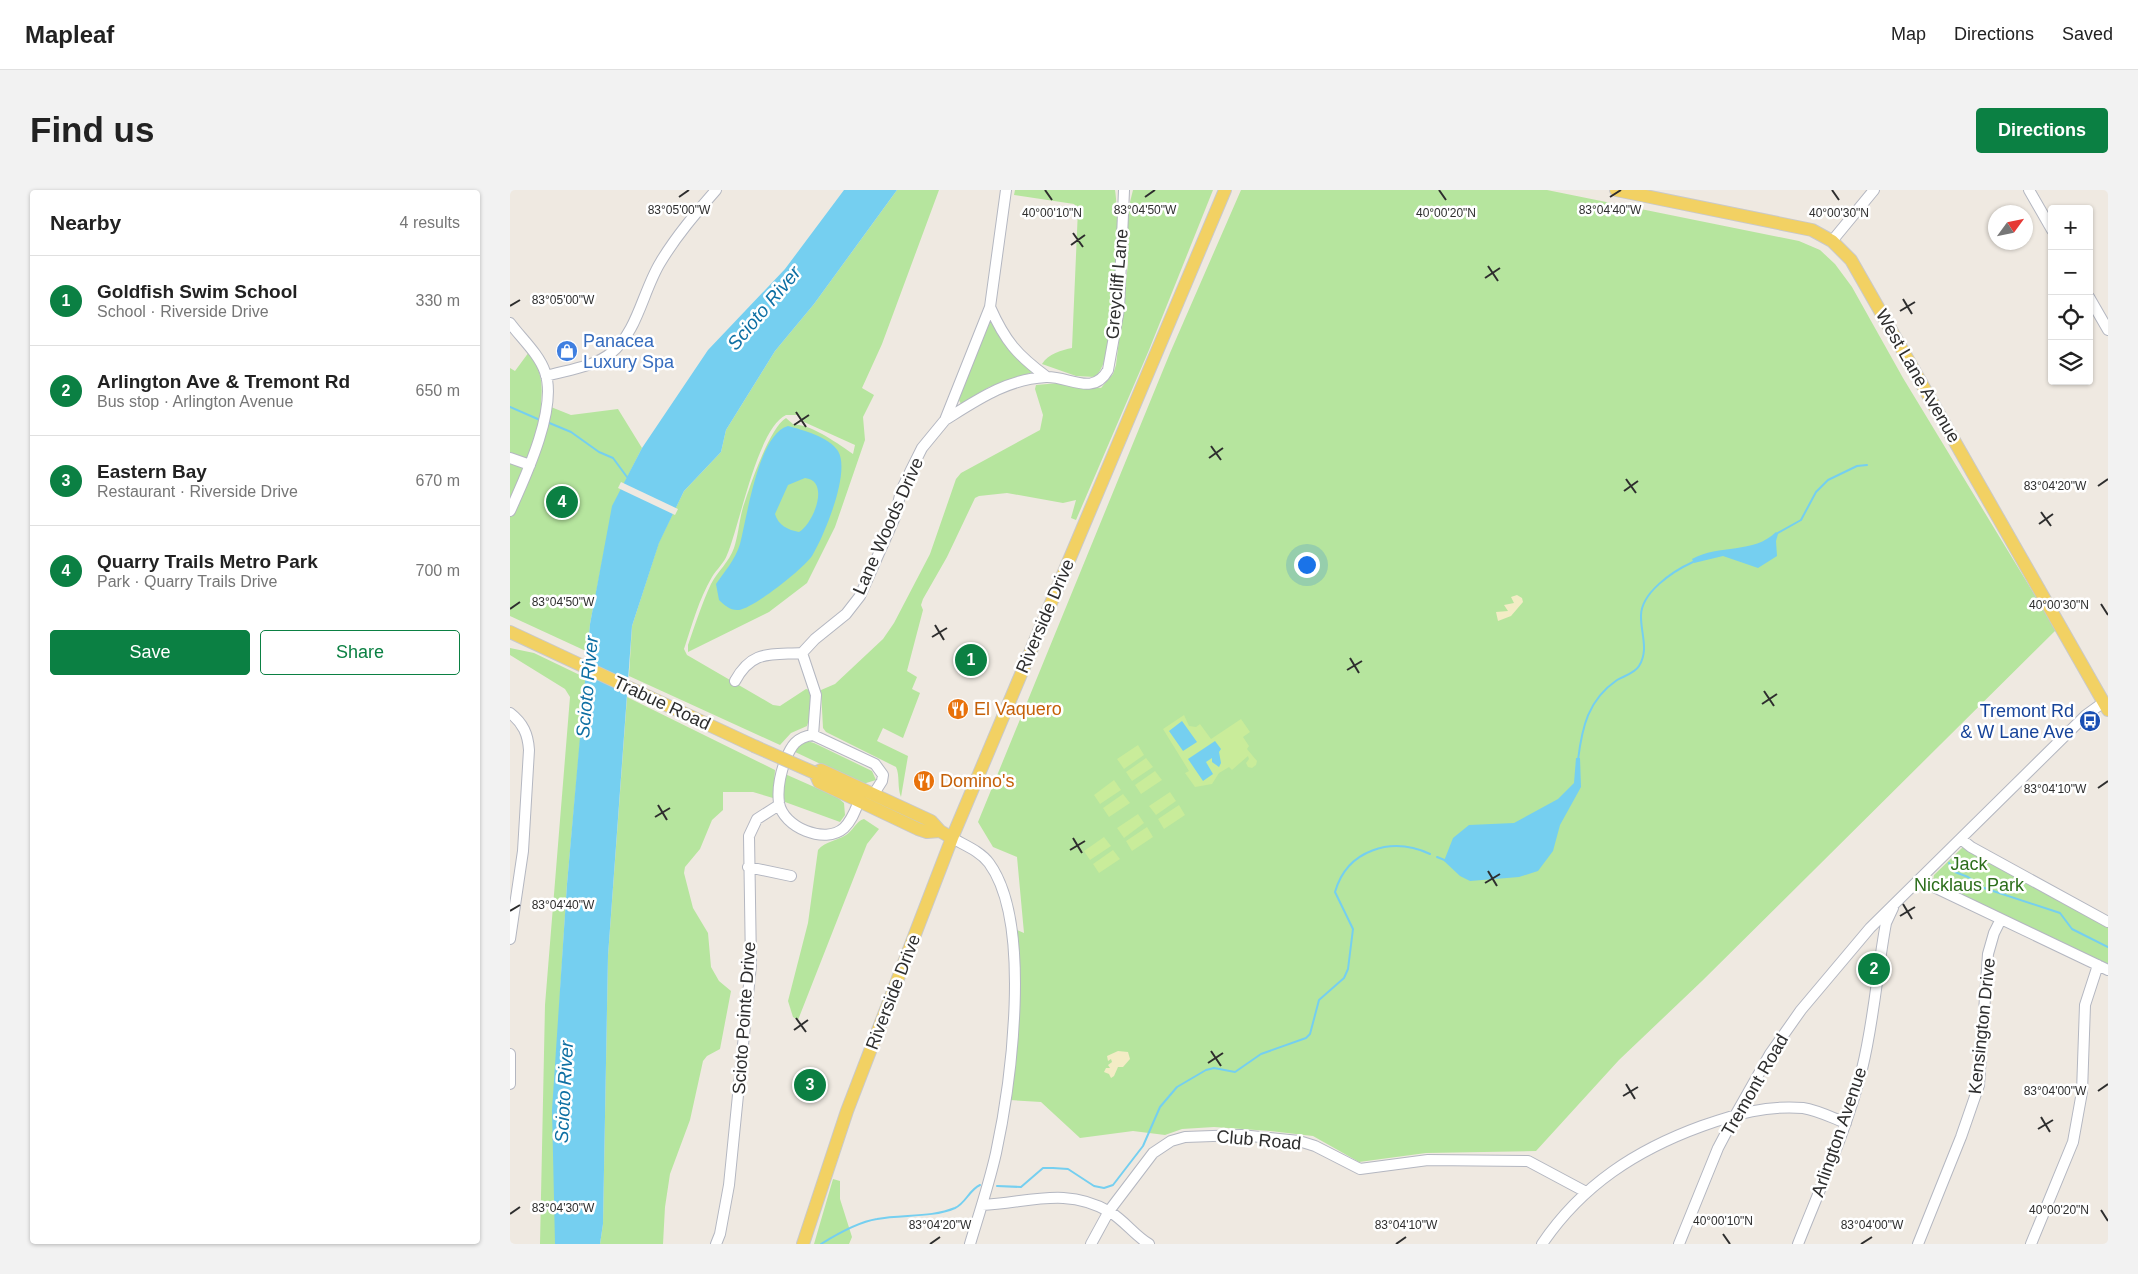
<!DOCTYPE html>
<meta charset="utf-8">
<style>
:root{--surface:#fff;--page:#f2f2f2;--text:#222;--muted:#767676;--line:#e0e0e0;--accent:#0b8043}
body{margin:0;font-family:Helvetica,sans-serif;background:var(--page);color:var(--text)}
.controls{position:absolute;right:15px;top:15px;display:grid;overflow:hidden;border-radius:5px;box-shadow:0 1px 4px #0004}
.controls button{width:45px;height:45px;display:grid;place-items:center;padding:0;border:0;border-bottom:1px solid var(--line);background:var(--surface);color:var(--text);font:25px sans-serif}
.compass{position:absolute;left:1478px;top:15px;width:45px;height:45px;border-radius:50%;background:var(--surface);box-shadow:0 1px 4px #0004;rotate:57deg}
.you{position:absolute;left:796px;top:374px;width:18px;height:18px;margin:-12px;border:4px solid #fff;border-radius:50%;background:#1a73e8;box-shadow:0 0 0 8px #1a73e833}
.badge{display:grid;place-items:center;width:32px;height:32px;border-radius:50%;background:var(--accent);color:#fff;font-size:16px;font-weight:700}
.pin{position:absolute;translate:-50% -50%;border:2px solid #fff;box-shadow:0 1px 5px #0006}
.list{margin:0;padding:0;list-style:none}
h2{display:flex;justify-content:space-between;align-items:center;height:65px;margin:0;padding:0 20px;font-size:21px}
h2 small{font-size:16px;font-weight:400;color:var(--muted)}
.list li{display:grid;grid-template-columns:32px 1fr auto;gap:15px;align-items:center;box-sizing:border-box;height:90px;padding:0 20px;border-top:1px solid var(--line)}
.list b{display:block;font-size:19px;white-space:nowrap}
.list p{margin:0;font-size:16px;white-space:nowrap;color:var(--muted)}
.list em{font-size:16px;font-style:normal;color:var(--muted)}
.actions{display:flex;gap:10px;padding:15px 20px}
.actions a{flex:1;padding:11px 0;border:1px solid var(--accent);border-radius:5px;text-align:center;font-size:18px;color:var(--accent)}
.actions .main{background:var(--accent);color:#fff}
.icon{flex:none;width:28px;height:28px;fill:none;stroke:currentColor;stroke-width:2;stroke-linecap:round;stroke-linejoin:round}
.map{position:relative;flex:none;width:1598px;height:1054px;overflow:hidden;border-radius:5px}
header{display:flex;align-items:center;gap:30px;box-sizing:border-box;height:70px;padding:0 25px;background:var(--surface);border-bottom:1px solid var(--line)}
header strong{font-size:24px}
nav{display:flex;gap:28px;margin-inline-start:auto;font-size:18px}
.intro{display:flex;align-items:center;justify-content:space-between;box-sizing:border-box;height:120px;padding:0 30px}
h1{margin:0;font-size:35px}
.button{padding:12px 22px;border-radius:5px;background:var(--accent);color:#fff;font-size:18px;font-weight:700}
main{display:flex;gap:30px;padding:0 30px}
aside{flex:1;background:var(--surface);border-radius:5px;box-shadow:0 1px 4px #0004}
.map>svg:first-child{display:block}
.green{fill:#b6e59e}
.sand{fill:#f3ecc5}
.pitch{fill:#c9ec9a}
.water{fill:#75cff0;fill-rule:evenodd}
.pier{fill:#efe9e1}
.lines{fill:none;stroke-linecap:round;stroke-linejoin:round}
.stream{stroke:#75cff0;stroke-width:2}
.minor-casing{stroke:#b4b7c1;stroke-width:12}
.major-casing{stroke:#c9c9c9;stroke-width:14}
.minor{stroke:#fff;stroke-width:10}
.major{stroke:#f2d163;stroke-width:12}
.major-bridge-casing{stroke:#c9c9c9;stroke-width:14;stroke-linecap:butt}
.major-bridge{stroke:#f2d163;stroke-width:12}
.ticks{fill:none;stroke:#2e2e2e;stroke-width:2}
.labels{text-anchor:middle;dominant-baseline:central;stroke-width:5;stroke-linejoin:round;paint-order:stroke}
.street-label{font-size:18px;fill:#2e2e2e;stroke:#fff}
.shop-label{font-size:18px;fill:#366cbe;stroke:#fff;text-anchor:start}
.food-label{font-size:18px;fill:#c56008;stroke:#fff;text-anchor:start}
.transit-label{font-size:18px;fill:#164399;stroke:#fff;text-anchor:end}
.park-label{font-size:18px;fill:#2c6e1b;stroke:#fff}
.water-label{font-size:19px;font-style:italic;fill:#0d6fa3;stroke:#fff}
.ticks-label{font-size:12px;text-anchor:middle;fill:#2e2e2e;stroke:#fff;stroke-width:5;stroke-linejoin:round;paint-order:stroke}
</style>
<header>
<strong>Mapleaf</strong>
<nav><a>Map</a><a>Directions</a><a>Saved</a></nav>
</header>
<div class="intro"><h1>Find us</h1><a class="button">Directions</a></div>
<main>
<aside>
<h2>Nearby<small>4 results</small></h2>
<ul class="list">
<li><span class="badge">1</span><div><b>Goldfish Swim School</b><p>School · Riverside Drive</p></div><em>330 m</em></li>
<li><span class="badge">2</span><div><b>Arlington Ave &amp; Tremont Rd</b><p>Bus stop · Arlington Avenue</p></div><em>650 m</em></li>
<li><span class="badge">3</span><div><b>Eastern Bay</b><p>Restaurant · Riverside Drive</p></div><em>670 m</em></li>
<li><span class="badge">4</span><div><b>Quarry Trails Metro Park</b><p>Park · Quarry Trails Drive</p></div><em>700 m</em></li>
</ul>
<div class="actions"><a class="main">Save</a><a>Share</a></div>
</aside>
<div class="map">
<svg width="1598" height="1054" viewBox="0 0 1598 1054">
<rect width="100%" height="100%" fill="#efe9e1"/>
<path class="green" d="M387,0H429L372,154L352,198L364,205L353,227L355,250L325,337L297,393L259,422L178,462V455C185,435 192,413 201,394C208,381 219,372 224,358C228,346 229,333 232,321C238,301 259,238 276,228L284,235C299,233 330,255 343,264L345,255L294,232L289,225H276C247,239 230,335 217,365C214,373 207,379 202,387C189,409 182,435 174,459L177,465L263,515L270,516L296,499L300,500L303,517L297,536L281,543L270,555L119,486L122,436L149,352L174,301L211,262L216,240L265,161L304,114Z
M505,0H605C610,31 609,168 585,187L566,186L532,174C538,164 552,160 562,158L568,19L564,14L504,5Z
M623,0H703L639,160L566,330L561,328L566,310L553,313L497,303L469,306L465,308L437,367L413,409L411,415L413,420L397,481L407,487L402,499L410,503L393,548L373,538L367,551L398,566L391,607C387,597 390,585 386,577L316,542L313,538L311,500L325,494L373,449L384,433L420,364L446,289L451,283L530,240L533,225L525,199L526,195L549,193L591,198L603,184L606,175L618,74L617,24Z
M731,0H1037L1289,51L1310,60L1325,74L1342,97L1393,188L1546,440L1192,791L1109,870L1026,961L916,963L849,972L803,946L760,941L704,937L672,939L655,945L623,941L570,948L531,912L500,910C509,854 511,797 507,740L514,743L507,667L483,657L468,632L660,163Z
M479,128L523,182L479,197L451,214L449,210Z
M19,162C31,181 33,191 31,213L61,225L108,219L132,258L103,316L80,434L78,462L0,426V178L5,181Z
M0,458L24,463L76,488L57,694L50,804L45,1054H30L35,815L60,507L55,499L0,465Z
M117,507L265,580L263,608L243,602H213V620L202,630L190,659L175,677L174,683L183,718L198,743L201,777L209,791L221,801L210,859L197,866L193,871L180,930L160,984L155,1017L153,1054H90L93,1034L98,766Z
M297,551L304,553L362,581L366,590L353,594L283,561L291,553Z
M275,584L327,607L334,613L335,625L330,632L275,612L273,605Z
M354,629L369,639L357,654L288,830L283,827L278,811L298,733L308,660C315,651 327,651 336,645C343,641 346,631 354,629Z
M1453,657L1458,658L1598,736V776L1423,691L1424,685Z
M323,989L330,991V1009L342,1047L339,1054H304Z"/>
<path class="sand" d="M1007,405L1012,408L1013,412L1001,426L988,431L986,422L998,421L994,415L1004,413L1001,407Z
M608,861L618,862L620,869L613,877H608L604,886L601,888L599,884L594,882L596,878H600L598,875L602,872L601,869L598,871L597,866Z"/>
<path class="pitch" d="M674,525L679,536L686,537L690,534L701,549L731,529L740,542L733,547L739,556L737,559L747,571L746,575L742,578L738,577L736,573L739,569L738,566L722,580L719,577L709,583L702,594L685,597L675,583L679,581L653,539Z
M628,555L634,565L614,579L607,569Z
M636,568L643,577L622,591L616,582Z
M645,581L652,590L631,604L625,595Z
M604,590L611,600L590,614L584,605Z
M660,602L666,611L646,625L639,616Z
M613,604L620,613L599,627L593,618Z
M669,615L675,625L654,639L648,629Z
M628,624L634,633L614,648L607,638Z
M637,637L643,647L622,661L616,651Z
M594,647L601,656L580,670L574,661Z
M603,660L610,669L589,683L583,674Z"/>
<path class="water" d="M334,0H387L304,114L265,161L216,240L211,262L174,301L149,353L122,436L98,766L93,1034L90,1054H45L42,920L57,694L80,434L102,316L132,258L198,160L275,79Z
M278,236C293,240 319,247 328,261C341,282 314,346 302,366C293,379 244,418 229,420C221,421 214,415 209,410L206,394C215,381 225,370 230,354C237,328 248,244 278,236ZM295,288C321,291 303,334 289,342C278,340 268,335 265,324L278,295Z
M1266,342L1268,344L1266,351L1267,366L1248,378L1213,366L1184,373L1182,369C1209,354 1244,364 1266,342Z
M672,531L687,552L673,561L659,541Z
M705,551L711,559L709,562L711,573L709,577L702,572V568L696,572L703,584L693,591L678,569Z
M1066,568H1070L1071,597L1050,635L1043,661L1028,681L1009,687L960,691L950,686L934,671L943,648L959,635L1004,633L1048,609L1064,593Z"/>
<path class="pier" d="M111,292L168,319L165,325L108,298Z"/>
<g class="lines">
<path class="stream" d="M0,217L30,230
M37,232L61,242L89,262L103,268L117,287
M1266,344L1291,330L1306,302L1318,290L1347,276L1357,275
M1068,570C1072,537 1078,510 1107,490C1114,486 1125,483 1129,476C1139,460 1131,444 1131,427C1130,403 1163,381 1183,372
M927,667L937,671
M1439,673L1445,682L1458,687L1474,698L1550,723L1562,739L1598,757
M487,996L511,997L533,978H543L558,979L584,996L594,998L603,995L633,956L650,917L667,897L696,880L704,878L725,882L751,864L796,848L800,844L809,810L834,788L838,779L843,739L825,702C837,660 881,646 920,664
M311,1054C327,1044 348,1032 367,1029C392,1024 421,1028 445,1018C456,1013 459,1000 470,995"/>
<g class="minor-casing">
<path id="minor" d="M1519,0L1542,40
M1322,51L1364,0
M1579,107L1598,140
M480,117C495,151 507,165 537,187
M0,133C11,148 29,164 35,182C48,218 15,288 0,321
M36,186C57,180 84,177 101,163C127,143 133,101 150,73C166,46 186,23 206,0
M435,230C467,210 497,189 536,187C559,186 583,207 598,180L609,119L614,0
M0,268L20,275
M225,491C242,460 259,465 292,463
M0,523C13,533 18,544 19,560L13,661L0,749
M303,545L306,505L292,463L305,449L336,424L350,406L385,327L391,301L401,280L412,258L435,230L480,117L496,0
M349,611C345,621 342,630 334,638C315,655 273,637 269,613C267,598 270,585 275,571C281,556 286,547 303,545L365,574L373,585L372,591L363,605
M442,648C454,655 470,661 479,673C523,733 501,893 486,963C479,994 469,1024 460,1054
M1451,649L1461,657L1598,732
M238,677L281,686
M1412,688L1424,697L1598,780
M0,864V894
M472,1015C518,1013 556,996 600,1022C615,1031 624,1045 639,1054
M206,1054L210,1044L219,995L241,775L239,646L247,629L269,615
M581,1054L599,1021L643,963L661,951L675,947L731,945L789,951L805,956L850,979L918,970L1018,971L1076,1002
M1032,1054C1072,995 1126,960 1192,936C1226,924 1257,915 1293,918C1307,920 1323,928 1336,933
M1169,1054L1208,958L1226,924L1260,864L1291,820L1360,738L1576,525L1594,512
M1288,1054C1311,996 1337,939 1352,879C1364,831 1367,781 1376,733L1383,718
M1408,1054L1451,947L1469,895L1478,764L1484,743L1491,729
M1521,1054L1563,952L1572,902L1575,815L1588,775"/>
</g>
<g class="major-casing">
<path id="major" d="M1106,0L1302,40L1322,51L1341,70L1598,520
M0,442L244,556
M430,641L417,642L408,639L309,592L305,583L311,580L421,631L430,641L442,648
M293,1054L337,921L442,648L715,0"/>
</g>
<use href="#minor" class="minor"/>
<use href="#major" class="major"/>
<g class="major-bridge-casing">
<path id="major-bridge" d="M244,556L305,583"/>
</g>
<use href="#major-bridge" class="major-bridge"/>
</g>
<path class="ticks" d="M535,0L542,10M929,0L936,10M1322,0L1329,10M169,7L179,0M635,7L645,0M1100,7L1111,0M563,43L573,57M561,55L575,45M978,76L988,91M975,88L990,78M1393,109L1402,124M0,116L10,110M1390,121L1405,112M286,222L296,237M284,235L299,225M701,256L711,270M699,268L713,258M1116,289L1126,303M1588,296L1598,289M1114,301L1128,291M1531,322L1541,336M1529,334L1543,324M1591,414L1598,425M0,419L10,412M425,435L434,450M422,447L437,438M840,468L849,483M837,480L852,471M1254,501L1264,516M1252,514L1267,504M1588,598L1598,591M148,615L157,630M145,627L160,618M563,648L572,663M560,660L575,651M978,681L987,696M975,693L990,684M1393,714L1402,729M0,721L10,715M1390,726L1405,717M286,828L296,842M284,840L298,830M701,861L711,876M698,873L713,863M1116,894L1125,909M1588,901L1598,894M1113,906L1128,897M1531,927L1540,942M1528,939L1543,930M1591,1020L1598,1031M0,1024L10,1017M1213,1044L1220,1054M420,1054L430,1047M886,1054L896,1047M1351,1054L1362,1047"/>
<defs>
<g id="shop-disc" transform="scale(1.125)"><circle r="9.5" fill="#3f7fe0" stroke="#fff"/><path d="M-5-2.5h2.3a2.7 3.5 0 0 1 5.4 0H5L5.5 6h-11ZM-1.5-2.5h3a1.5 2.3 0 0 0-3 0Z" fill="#fff"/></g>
<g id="restaurant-disc" transform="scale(1.125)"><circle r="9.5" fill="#e8710a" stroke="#fff"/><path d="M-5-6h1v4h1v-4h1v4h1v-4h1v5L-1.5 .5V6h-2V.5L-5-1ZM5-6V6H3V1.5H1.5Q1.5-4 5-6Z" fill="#fff"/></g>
<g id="bus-disc" transform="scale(1.125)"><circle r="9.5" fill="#1a4fb4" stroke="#fff"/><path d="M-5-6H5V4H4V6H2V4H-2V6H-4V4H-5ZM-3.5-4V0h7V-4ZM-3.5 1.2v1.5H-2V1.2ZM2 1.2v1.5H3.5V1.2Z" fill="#fff"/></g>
</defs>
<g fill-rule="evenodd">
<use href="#shop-disc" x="57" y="161"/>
<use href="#restaurant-disc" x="448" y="519"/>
<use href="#bus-disc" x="1580" y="531"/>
<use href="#restaurant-disc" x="414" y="591"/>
</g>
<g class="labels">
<g class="street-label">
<text transform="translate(607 94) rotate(-85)">Greycliff Lane</text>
<text transform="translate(1408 186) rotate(60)">West Lane Avenue</text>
<text transform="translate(378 336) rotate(-66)">Lane Woods Drive</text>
<text transform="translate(535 426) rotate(-67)">Riverside Drive</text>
<text transform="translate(152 513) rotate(25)">Trabue Road</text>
<text transform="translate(383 802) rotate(-69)">Riverside Drive</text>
<text transform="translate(234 828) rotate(-86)">Scioto Pointe Drive</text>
<text transform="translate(1472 836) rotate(-84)">Kensington Drive</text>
<text transform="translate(1245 895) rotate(-60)">Tremont Road</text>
<text transform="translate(1329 942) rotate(-71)">Arlington Avenue</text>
<text transform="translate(749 950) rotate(5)">Club Road</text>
</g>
<g class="shop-label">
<text x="73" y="151">Panacea<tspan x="73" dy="21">Luxury Spa</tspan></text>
</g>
<g class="food-label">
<text x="464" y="519">El Vaquero</text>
<text x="430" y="591">Domino's</text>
</g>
<g class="transit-label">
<text x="1564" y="521">Tremont Rd<tspan x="1564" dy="21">&amp; W Lane Ave</tspan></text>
</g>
<g class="park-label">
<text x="1459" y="674">Jack<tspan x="1459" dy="21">Nicklaus Park</tspan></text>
</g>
<g class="water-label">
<text transform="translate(254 118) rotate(-50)">Scioto River</text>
<text transform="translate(77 497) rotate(-85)">Scioto River</text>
<text transform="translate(54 902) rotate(-87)">Scioto River</text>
</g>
</g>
<g class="ticks-label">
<text x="635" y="24">83°04'50"W</text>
<text x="1100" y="24">83°04'40"W</text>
<text x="169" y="24">83°05'00"W</text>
<text x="542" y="27">40°00'10"N</text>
<text x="936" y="27">40°00'20"N</text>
<text x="1329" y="27">40°00'30"N</text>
<text x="53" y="114">83°05'00"W</text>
<text x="1545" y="300">83°04'20"W</text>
<text x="53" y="416">83°04'50"W</text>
<text x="1549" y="419">40°00'30"N</text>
<text x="1545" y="603">83°04'10"W</text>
<text x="53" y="719">83°04'40"W</text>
<text x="1545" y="905">83°04'00"W</text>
<text x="53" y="1022">83°04'30"W</text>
<text x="1549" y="1024">40°00'20"N</text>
<text x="1213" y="1035">40°00'10"N</text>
<text x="430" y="1039">83°04'20"W</text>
<text x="896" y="1039">83°04'10"W</text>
<text x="1362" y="1039">83°04'00"W</text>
</g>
</svg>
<div class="controls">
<button>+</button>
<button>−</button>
<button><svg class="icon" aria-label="locate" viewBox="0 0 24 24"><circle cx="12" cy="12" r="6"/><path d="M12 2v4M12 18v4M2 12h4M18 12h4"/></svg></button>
<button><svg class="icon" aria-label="layers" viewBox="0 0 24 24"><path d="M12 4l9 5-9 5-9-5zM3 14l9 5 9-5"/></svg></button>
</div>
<svg class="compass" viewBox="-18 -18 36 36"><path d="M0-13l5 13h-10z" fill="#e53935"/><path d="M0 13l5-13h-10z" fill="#767676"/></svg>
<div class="you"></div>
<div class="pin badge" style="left:461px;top:470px">1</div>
<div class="pin badge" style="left:1364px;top:779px">2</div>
<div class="pin badge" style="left:300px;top:895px">3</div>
<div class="pin badge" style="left:52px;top:312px">4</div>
</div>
</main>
